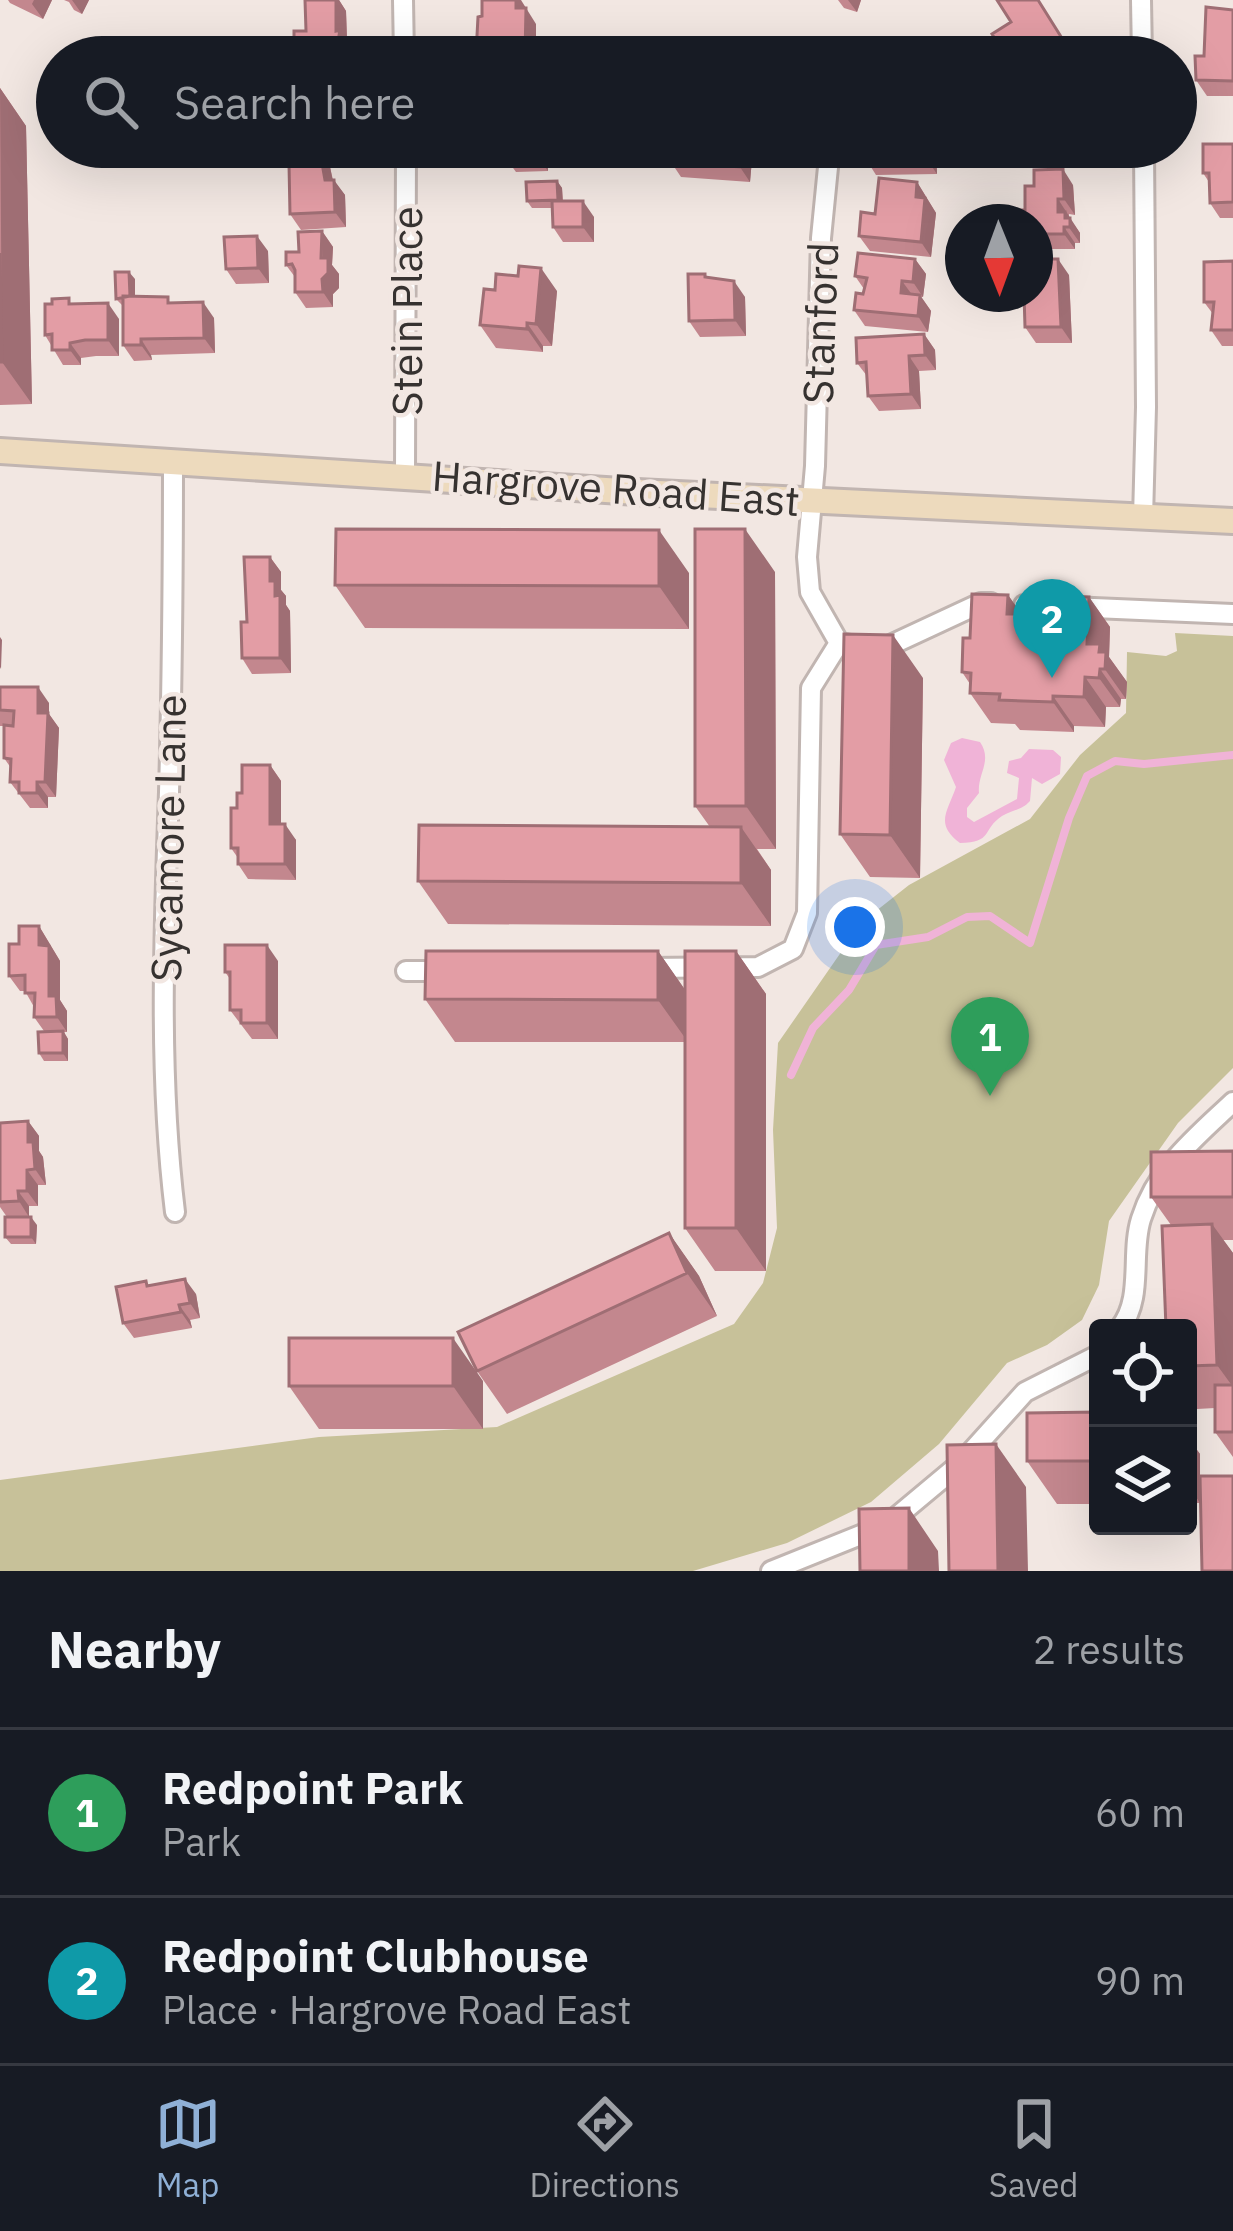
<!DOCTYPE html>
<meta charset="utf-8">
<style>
:root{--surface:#171b24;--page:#20242c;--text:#f1f3f6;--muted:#9ea1a6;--line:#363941;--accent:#8fb0d6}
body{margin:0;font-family:"IBM Plex Sans",sans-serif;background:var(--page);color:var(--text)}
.controls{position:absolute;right:36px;bottom:36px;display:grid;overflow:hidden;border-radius:12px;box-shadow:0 12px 48px #0002}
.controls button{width:108px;height:108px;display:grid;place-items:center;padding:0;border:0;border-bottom:3px solid var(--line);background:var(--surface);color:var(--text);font:60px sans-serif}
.compass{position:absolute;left:945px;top:204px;width:108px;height:108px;border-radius:50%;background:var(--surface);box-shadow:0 12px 48px #0002;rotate:179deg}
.you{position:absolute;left:855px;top:927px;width:42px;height:42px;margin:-30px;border:9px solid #fff;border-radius:50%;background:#1a73e8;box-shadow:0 0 0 18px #1a73e833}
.badge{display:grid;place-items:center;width:78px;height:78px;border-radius:50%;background:var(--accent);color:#fff;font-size:39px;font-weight:700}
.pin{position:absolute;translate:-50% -99px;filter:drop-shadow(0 3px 6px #0008)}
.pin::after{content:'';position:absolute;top:63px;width:42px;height:36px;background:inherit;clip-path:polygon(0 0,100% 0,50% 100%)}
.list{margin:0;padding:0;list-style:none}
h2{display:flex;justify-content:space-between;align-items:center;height:156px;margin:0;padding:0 48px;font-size:51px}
h2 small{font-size:39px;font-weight:400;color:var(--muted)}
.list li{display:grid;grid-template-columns:78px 1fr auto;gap:36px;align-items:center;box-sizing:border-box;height:168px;padding:0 48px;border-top:3px solid var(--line)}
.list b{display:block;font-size:45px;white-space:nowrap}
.list p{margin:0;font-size:39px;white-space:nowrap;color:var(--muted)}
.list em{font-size:39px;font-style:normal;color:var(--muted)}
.icon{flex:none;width:66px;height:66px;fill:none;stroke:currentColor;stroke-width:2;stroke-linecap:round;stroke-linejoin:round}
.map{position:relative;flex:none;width:1233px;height:1571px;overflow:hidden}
.search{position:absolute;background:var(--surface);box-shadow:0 12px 48px #0002;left:36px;right:36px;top:36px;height:132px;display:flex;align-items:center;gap:30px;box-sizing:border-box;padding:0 42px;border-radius:66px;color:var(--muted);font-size:45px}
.sheet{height:492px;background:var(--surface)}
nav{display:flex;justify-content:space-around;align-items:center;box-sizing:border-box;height:168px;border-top:3px solid var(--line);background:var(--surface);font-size:33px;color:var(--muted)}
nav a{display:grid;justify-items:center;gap:6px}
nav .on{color:var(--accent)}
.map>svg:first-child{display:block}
.green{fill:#c7c199}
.water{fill:#f0b3d7}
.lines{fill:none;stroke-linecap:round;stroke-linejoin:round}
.stream{stroke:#f0b3d7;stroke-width:8}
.street-casing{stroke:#c1b5b1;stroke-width:24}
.secondary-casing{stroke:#c1b5b1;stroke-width:30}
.street{stroke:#fff;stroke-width:18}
.secondary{stroke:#eddabd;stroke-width:24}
.wall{fill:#c3878e}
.shaded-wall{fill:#9f6e74}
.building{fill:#e39da5;stroke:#9f6e74;stroke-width:3}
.labels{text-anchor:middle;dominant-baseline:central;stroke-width:9;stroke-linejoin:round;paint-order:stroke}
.street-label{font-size:42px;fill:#363230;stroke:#f2e7e2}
</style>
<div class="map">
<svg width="1233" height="1571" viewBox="0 0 1233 1571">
<rect width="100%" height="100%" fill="#f2e7e2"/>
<path class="green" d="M1175,633L1233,636V1068L1178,1123L1109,1221L1099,1285L1082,1320L1047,1345L1007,1363L939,1444L871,1502L787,1543L693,1571H0V1480L319,1437L497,1427L734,1324L763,1283L777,1228L773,1130L778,1043L862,922L909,885L1030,819L1080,755L1126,713L1127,652L1166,656L1177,651Z"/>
<path class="water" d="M962,738L980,742C993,761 977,774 979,793L967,808V817L974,822L1017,799L1019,778L1007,773L1009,761L1021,758L1029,749L1053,750L1061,757L1060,774L1042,784L1032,778L1030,801C1021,811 1013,809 1002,816C982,829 993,843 960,843C934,824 948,811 956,787L944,760L951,743Z"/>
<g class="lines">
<path class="stream" d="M791,1075L813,1028L849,990L876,945L928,937L967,917L990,916L1030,943L1069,818L1087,776L1115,761L1144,764L1233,755"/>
<g class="street-casing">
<path id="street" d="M403,0L404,57
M1141,0L1142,57
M830,147L821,238L815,466L807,557L810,592L839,643L880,650L981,603H991
M173,462C173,572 172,682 169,792C164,932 158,1073 175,1212
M405,474L406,147
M1143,518L1146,407L1144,147
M1024,605L1233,614
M645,968L758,967L793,949L807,913L811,688L839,643
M406,971H450
M1120,1328C1144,1298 1130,1254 1141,1219C1157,1168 1196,1137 1233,1102
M771,1571L888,1524L961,1463L1025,1392L1098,1355"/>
</g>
<g class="secondary-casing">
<path id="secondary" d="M0,451L637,492L1233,521"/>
</g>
<use href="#street" class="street"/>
<use href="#secondary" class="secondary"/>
</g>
<path class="wall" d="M8,0H52L43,19L10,3Z
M64,0H89L82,14L74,10L69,2Z
M305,0H339L346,11L347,40L351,46L349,57H297L294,53L306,31Z
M838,0H861L857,12L844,8Z
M1233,10V96H1207L1196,80L1204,56Z
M0,88L26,126L32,404L0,405Z
M1233,144V218H1220L1210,203L1209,182L1203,173Z
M483,147H544L547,152L548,171L516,172L505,157L491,158Z
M672,147H744L752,159L750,182L681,177L671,162Z
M936,147L937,174L876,175L866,159Z
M1067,147V166H1034L1024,150Z
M320,152L330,167L333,180L345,195L346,227L301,230L290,214L297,164Z
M557,181L562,188L563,201L594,217V242H563L553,227V208H532L527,201Z
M917,182L936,213L931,257L870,251L859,236Z
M1073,185L1075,215L1069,214V218L1080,233V243H1075V249H1035V222Z
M322,231L333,247L332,265L339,274V288L333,294V307L306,308L295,292V277L286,265Z
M268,251L269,283L236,284L226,269Z
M915,259L926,274L923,297H921L931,311L928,332L865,326L854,310L864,289L855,276Z
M1233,261V346H1222L1211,330L1213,314L1204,302Z
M705,274L708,278L745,297L746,336L700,337L689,321Z
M1069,275L1072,343H1036L1025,327Z
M135,279V296L172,303L214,318L215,353L151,355L152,360L134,361L123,345V306L116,299Z
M495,290L557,291L552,346H543V352L496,348L480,325Z
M73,304L119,319V356H96L81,358V365H63L45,335Z
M924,334L935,350L936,370L919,371L921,409L879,411L868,396L867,376L857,363Z
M270,557L281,572V590L286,596V605L290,611L291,673L252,674L242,658L247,622Z
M775,572L776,849H757L771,870V926L448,924L418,881L710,827L695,806Z
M689,573V629L365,628L335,585Z
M1008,595L1018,609L1051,611L1089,597L1110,627L1109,657L1127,682L1126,699H1121L1120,707H1106L1105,727L1074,726V732L1020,730L1015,724L991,723L970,693V684L962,672L970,638Z
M923,678L920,878L870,877L840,834Z
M0,687L49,703V714L59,728L56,797H48V808H30L10,782L11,768L4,758V726H0Z
M270,765L281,781V824L296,840V880L248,879L238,864V858L231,848L242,793Z
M39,926L60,961V1000L67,1011V1032H64L68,1039V1061H44L39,1053L44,1031L34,1017V1007L25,991H20L9,976L19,944Z
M658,951L685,990L736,951L766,994V1271H715L685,1228V1042H455L425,999Z
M278,961V1039H252L230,1010V979L225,972Z
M28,1121L39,1136V1151L43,1157L46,1185H38V1206H29V1217H7L0,1207V1123Z
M1233,1151V1240H1223L1233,1253V1457L1215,1432V1408L1197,1409L1188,1396V1328L1171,1225L1151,1197Z
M37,1225L36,1244H11L5,1237Z
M669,1233L699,1276L717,1316L507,1414L477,1371Z
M149,1285L196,1294L200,1318L190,1320L192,1328L134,1338L123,1323Z
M483,1381V1429H319L289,1386Z
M1098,1412V1504H1057L1027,1461Z
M1188,1438L1200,1454V1503H1188Z"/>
<path class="shaded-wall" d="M34,0H52L43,19L32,4Z
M72,0H89L82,14Z
M336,0H339L346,11L347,40L351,46L349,57H340L336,52Z
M516,0H521L536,24V57H525Z
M848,0H861L857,12Z
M0,88L26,126L32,404L2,362Z
M537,147H544L547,152L548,171L537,155Z
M735,147H744L752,159L750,182L740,167Z
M926,147H936L937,174L926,158Z
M1056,147H1067V166L1056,151Z
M320,152L330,167L334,187V180L345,195L346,227L335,212L325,180Z
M1063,169L1073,185L1075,215L1064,199Z
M557,181L562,188L563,208L558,200Z
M917,182L936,213L931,257L921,242L916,197Z
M1058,199L1080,233V243L1058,212Z
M583,201L594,217V242L583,227Z
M1064,227L1075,243V249L1064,234Z
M322,231L333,247L332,265L339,274V288L333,294V307L323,292Z
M257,236L268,251L269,283L258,268Z
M915,259L926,274L923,297L913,282Z
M1058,259L1069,275L1072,343L1061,327Z
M541,268L557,291L552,346L536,324Z
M129,272L135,279V306L130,298Z
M734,281L745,297L746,336L735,320Z
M902,281L913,296L901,293Z
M920,295L931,311L928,332L918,316Z
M203,302L214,318L215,353L204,338Z
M108,303L119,319V356L108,340Z
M527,323L543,346V352L527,329Z
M924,334L935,350L936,370L925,355Z
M141,339L151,355L152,360L141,345Z
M70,343L81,358V365L70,350Z
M909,356L919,371L921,409L911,394Z
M745,529L775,572L776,849L746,806Z
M659,530L689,573V629L659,586Z
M270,557L281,572V590L286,596V605L290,611L291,673L280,658L275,596L270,581Z
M1008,595L1029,625L1007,614Z
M1089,597L1110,627L1109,657L1127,682L1126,699L1087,644Z
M893,635L923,678L920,878L890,835Z
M0,637L2,640L1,669L0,667Z
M1100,669L1121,699L1120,707L1099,678Z
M1085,677L1106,707L1105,727L1084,697Z
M38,687L49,703V714L59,728L56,797L45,782L38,713Z
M1053,696L1074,726V732L1053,702Z
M270,765L281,781V840L270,824Z
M37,782L48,797V808L37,793Z
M285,824L296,840V880L285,864Z
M741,827L771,870V926L741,883Z
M39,926L60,961V1000L67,1011V1032L57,1017L49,996L39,945Z
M267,945L278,961V1039L267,1023Z
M658,951L688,994V1042L658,1000Z
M736,951L766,994V1271L736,1228Z
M63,1031L68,1039V1061L63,1053Z
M28,1121L39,1136V1151L43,1157L46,1185L35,1169L28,1142Z
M27,1170L38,1185V1206L27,1191Z
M18,1191L29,1206V1217L19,1201Z
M31,1217L37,1225L36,1244L31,1237Z
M1212,1224L1233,1253V1387L1217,1365Z
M669,1233L699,1276L717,1316L687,1273Z
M185,1279L196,1294L200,1318L190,1303Z
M179,1305L190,1320L192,1328L181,1312Z
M453,1338L483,1381V1429L453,1386Z
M1188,1438L1200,1454V1503L1188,1485Z
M996,1444L1026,1487L1028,1571H998Z
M909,1508L938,1551L939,1571H909Z"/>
<path class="building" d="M305,0H336V31L340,30L336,52L294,53V31H306Z
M482,0H516V8H526L525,57L476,54L478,17L482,16Z
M997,0H1038L1070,51L1061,57H1006L992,34L1011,22Z
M1206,7L1233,10V81L1196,80L1195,56H1204Z
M670,42L743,48L742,57H669Z
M1203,144H1233V202L1210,203L1209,173H1203Z
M504,147H537V155L505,156Z
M672,147H741L740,167L671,162Z
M865,147H926V158L866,159Z
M1024,147H1056V151L1024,150Z
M320,152L325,180H334L335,212L290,214L289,164H297L296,153Z
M1063,169L1064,199H1058V212H1065V218H1070V227H1064V234H1035V222H1019L1018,210H1025V186H1034V170Z
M879,178L917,182L916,197L925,198L921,242L859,236L861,212L875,214Z
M557,181L558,200L527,201L526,182Z
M552,201H583V227H553Z
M322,231L321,258H328V273L322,279L323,292H295V270L292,264L286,265V252H299L298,232Z
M257,236L258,268L226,269L224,237Z
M0,253L2,362H0Z
M858,253L915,259L913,282L902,281L901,293L920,295L918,316L854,310L856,293L863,294L867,278L855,276Z
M1035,259H1058L1061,327H1025L1024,294H1035Z
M1233,261V330H1211L1214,302H1204V262Z
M519,266L541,268L536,324L527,323V329L480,325L484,289L495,290L496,274L518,276Z
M115,272H129L130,296L116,299Z
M688,274H705V277L734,281L735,320L689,321Z
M123,296L168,297V303L203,302L204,338L141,339V345H123Z
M69,298V304L108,303V340H85L70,343V350H52V334L45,335V304H52V299Z
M924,334L925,355L909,356L911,394L868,396L866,362L857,363L856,338Z
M336,529L659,530V586L335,585Z
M695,529H745L746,806H695Z
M244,557H270V581H275V596L280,595V658H242L241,622H247Z
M972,594L1008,595L1007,614H1018V604L1046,605V615H1050L1051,596L1089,597L1087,644H1100L1099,652H1106L1105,669H1100L1099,678L1085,677L1084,697L1053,696V702L999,700L1000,694L970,693L971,673L962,672L963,638H970Z
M844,634L893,635L890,835L840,834Z
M0,687H38V713H48L45,782H37V793H19V782H10L11,759L4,758V725L13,726L14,711L0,710Z
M242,765H270V824H285V864H238V848H231V808H237V793H242Z
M419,825L741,827V883L418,881Z
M19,926H39V945L49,946V996H56L57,1017H34L35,993H25V975L9,976V944H19Z
M225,945H267V1023H241V1010H230V972H225Z
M426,951H658V1000L425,999Z
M685,951H736V1228H685Z
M63,1031V1053H39L38,1032Z
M28,1121V1142H33L35,1169L27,1170V1191H18L19,1201L0,1202V1123Z
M1233,1151V1197H1151V1152Z
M5,1217H31V1237H5Z
M1212,1224L1217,1365L1188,1366V1328H1166L1162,1226Z
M669,1233L687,1273L477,1371L458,1332Z
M185,1279L190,1303L179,1305L181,1312L123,1323L116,1287L146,1281L147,1286Z
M289,1338H453V1386H289Z
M1215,1385H1233V1432H1215Z
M1098,1412V1461H1027V1413Z
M996,1444L998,1571H949L947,1445Z
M1200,1476H1233V1571H1202Z
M909,1508V1571H860L859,1509Z"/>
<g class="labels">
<g class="street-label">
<text transform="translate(406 311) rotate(-90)">Stein Place</text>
<text transform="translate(820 323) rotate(-88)">Stanford</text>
<text transform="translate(616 488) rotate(4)">Hargrove Road East</text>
<text transform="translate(168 838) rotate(-89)">Sycamore Lane</text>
</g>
</g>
</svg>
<div class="controls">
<button><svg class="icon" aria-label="locate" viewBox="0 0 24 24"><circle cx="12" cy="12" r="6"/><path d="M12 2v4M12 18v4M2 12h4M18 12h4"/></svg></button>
<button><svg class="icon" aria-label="layers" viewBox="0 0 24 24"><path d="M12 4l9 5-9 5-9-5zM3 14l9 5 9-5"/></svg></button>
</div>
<svg class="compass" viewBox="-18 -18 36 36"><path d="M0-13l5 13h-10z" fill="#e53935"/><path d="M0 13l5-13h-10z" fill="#9ea1a6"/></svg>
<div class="you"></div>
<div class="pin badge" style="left:990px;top:1096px;background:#2e9e5b">1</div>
<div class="pin badge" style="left:1052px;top:678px;background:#0f9aa8">2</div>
<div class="search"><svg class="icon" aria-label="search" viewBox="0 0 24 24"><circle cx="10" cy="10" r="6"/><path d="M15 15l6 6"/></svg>Search here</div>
</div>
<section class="sheet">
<h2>Nearby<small>2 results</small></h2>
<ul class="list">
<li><span class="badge" style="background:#2e9e5b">1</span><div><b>Redpoint Park</b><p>Park</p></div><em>60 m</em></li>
<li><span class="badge" style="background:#0f9aa8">2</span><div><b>Redpoint Clubhouse</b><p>Place · Hargrove Road East</p></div><em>90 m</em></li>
</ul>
</section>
<nav>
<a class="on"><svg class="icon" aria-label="map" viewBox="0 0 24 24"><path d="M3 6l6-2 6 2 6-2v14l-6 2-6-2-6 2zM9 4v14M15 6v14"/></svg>Map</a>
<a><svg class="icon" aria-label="directions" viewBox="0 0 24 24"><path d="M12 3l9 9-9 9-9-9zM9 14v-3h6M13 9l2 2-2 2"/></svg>Directions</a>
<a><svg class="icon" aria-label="saved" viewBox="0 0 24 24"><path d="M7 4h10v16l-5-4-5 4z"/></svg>Saved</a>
</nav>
